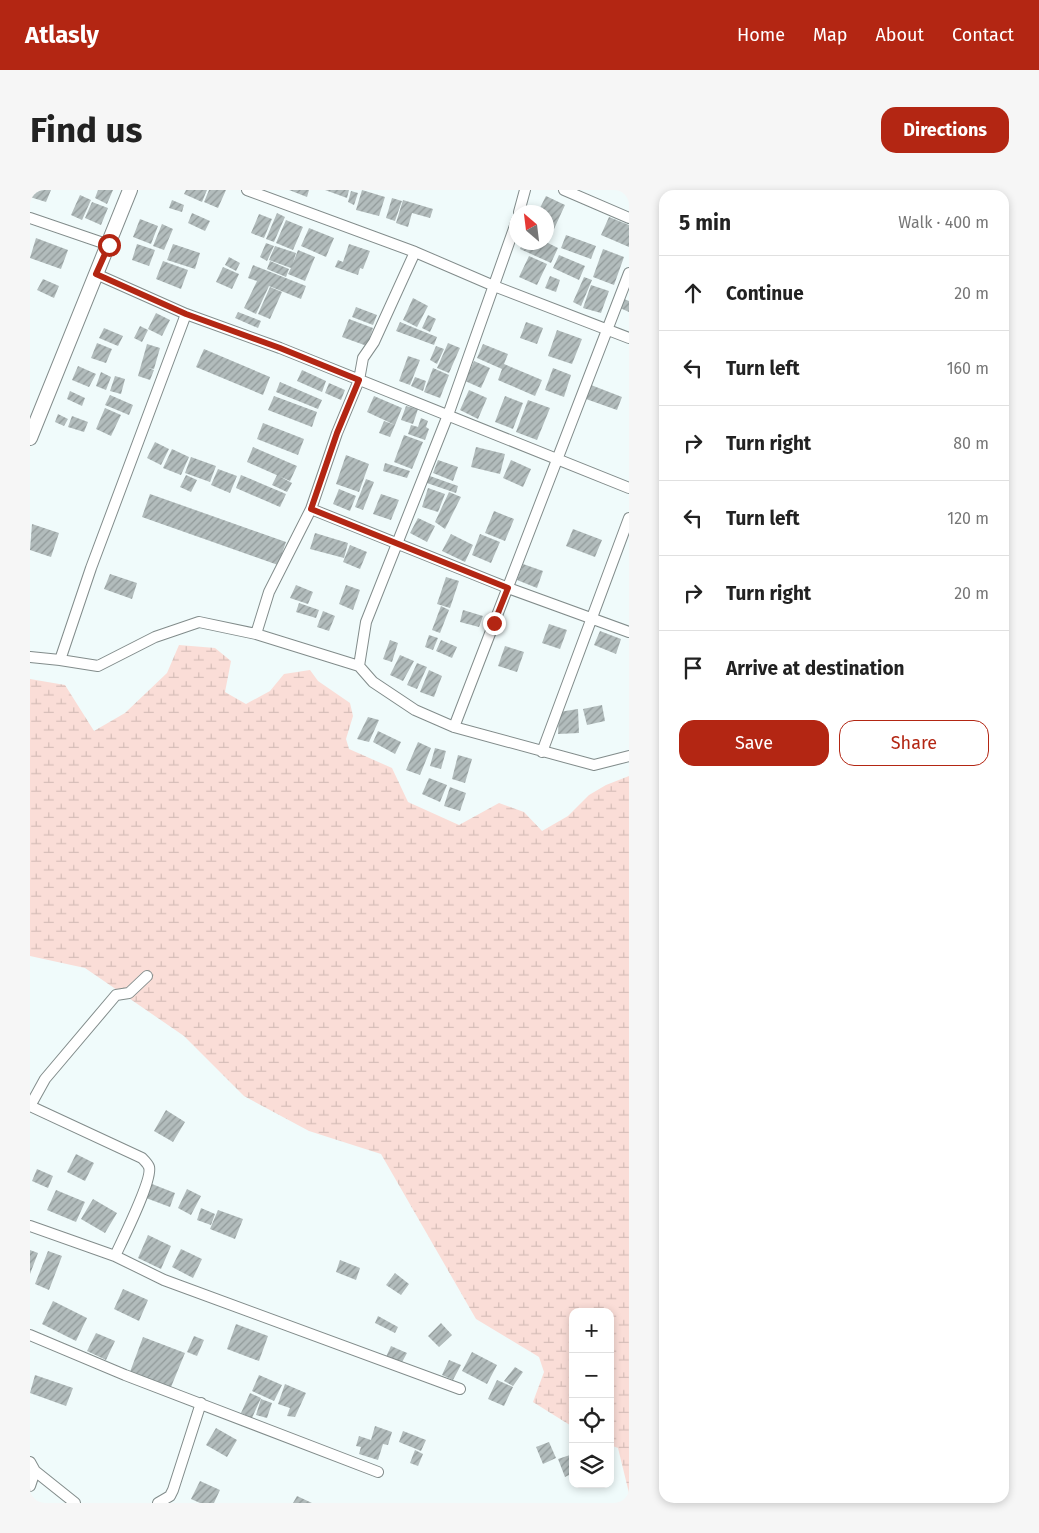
<!DOCTYPE html>
<meta charset="utf-8">
<style>
:root{--surface:#fff;--page:#f6f6f6;--text:#222;--muted:#767676;--line:#e0e0e0;--accent:#b32613}
body{margin:0;font-family:"Fira Sans",sans-serif;background:var(--page);color:var(--text)}
.controls{position:absolute;right:15px;bottom:15px;display:grid;overflow:hidden;border-radius:10px;box-shadow:0 2px 8px #0003}
.controls button{width:45px;height:45px;display:grid;place-items:center;padding:0;border:0;border-bottom:1px solid var(--line);background:var(--surface);color:var(--text);font:25px sans-serif}
.compass{position:absolute;left:479px;top:15px;width:45px;height:45px;border-radius:50%;background:var(--surface);box-shadow:0 2px 8px #0003;rotate:332deg}
.stop{position:absolute;width:15px;height:15px;margin:-11px;border:4px solid #b32613;border-radius:50%;background:#fff}
.stop.end{background:#b32613;border-color:#fff;box-shadow:0 1px 5px #0008}
.list{margin:0;padding:0;list-style:none}
h2{display:flex;justify-content:space-between;align-items:center;height:65px;margin:0;padding:0 20px;font-size:21px}
h2 small{font-size:16px;font-weight:400;color:var(--muted)}
.list li{display:grid;grid-template-columns:32px 1fr auto;gap:15px;align-items:center;box-sizing:border-box;height:75px;padding:0 20px;border-top:1px solid var(--line)}
.list b{display:block;font-size:19px;white-space:nowrap}
.list em{font-size:16px;font-style:normal;color:var(--muted)}
.actions{display:flex;gap:10px;padding:15px 20px}
.actions a{flex:1;padding:11px 0;border:1px solid var(--accent);border-radius:15px;text-align:center;font-size:18px;color:var(--accent)}
.actions .main{background:var(--accent);color:#fff}
.icon{flex:none;width:28px;height:28px;fill:none;stroke:currentColor;stroke-width:2;stroke-linecap:round;stroke-linejoin:round}
.map{position:relative;flex:none;width:599px;height:1313px;overflow:hidden;border-radius:15px}
header{display:flex;align-items:center;gap:30px;box-sizing:border-box;height:70px;padding:0 25px;background:var(--accent);color:#fff}
header strong{font-size:24px}
nav{display:flex;gap:28px;margin-inline-start:auto;font-size:18px}
.intro{display:flex;align-items:center;justify-content:space-between;box-sizing:border-box;height:120px;padding:0 30px}
h1{margin:0;font-size:35px}
.button{padding:12px 22px;border-radius:15px;background:var(--accent);color:#fff;font-size:18px;font-weight:700}
main{display:flex;gap:30px;padding:0 30px}
aside{flex:1;background:var(--surface);border-radius:15px;box-shadow:0 2px 8px #0003}
.map>svg:first-child{display:block}
.wetland{fill:url(#wetland-marsh)}
.building{fill:url(#building-hatch)}
.lines{fill:none;stroke-linecap:round;stroke-linejoin:round}
.minor-casing{stroke:#828c8b;stroke-width:12}
.secondary-casing{stroke:#828c8b;stroke-width:16}
.minor{stroke:#fff;stroke-width:10}
.secondary{stroke:#fff;stroke-width:14}
.route{stroke:#b32613;stroke-width:6}
</style>
<header>
<strong>Atlasly</strong>
<nav><a>Home</a><a>Map</a><a>About</a><a>Contact</a></nav>
</header>
<div class="intro"><h1>Find us</h1><a class="button">Directions</a></div>
<main>
<div class="map">
<svg width="599" height="1313" viewBox="0 0 599 1313">
<defs>
<pattern id="wetland-marsh" width="20" height="14" patternUnits="userSpaceOnUse" patternTransform="scale(1.25)"><rect width="20" height="14" fill="#faddd7"/><path d="M1 5h8M5 5V1M11 12h8M15 12V8" fill="none" stroke="#d7beb9"/></pattern>
<pattern id="building-hatch" width="6" height="6" patternUnits="userSpaceOnUse" patternTransform="scale(1.25)"><rect width="6" height="6" fill="#b2bcbc"/><path d="M-1 1l2-2M0 6l6-6M5 7l2-2" fill="none" stroke="#919a9a"/></pattern>
</defs>
<rect width="100%" height="100%" fill="#f0fbfb"/>
<path class="wetland" d="M149,455L185,458L201,471L195,502L216,514L240,501L254,484L280,480L288,491L320,513L323,526L316,549L319,559L362,578L378,612L429,635L469,613L494,622L512,641L538,626L559,605L576,595L599,586V1303L588,1258L580,1255V1122H543V1237L503,1212L514,1182L509,1167L446,1129L351,964L279,941L214,906L154,846L55,778L0,766V489L35,495L64,541L95,523L137,483Z"/>
<path class="building" d="M0,0H21L16,12L0,7Z
M68,0H83L77,14L65,8Z
M156,0H177L172,12L154,4Z
M179,0H196L188,18L174,12Z
M259,0H279L277,7Z
M295,0H319L317,8Z
M332,0L355,7L349,26L326,20Z
M321,1L328,3L324,15L318,12Z
M50,5L61,10L52,30L41,25Z
M516,6L535,15L524,39L516,36V22H508Z
M362,8L372,11L365,31L356,28Z
M142,10L154,15L152,22L139,18Z
M373,10L403,19L400,28L382,23L378,37L366,33Z
M62,12L78,18L71,35L55,28Z
M162,23L180,31L175,41L158,33Z
M247,23L255,27L244,52L236,49Z
M229,24L242,29L234,48L221,43Z
M579,27L599,35V57L571,45Z
M110,29L128,36L121,54L103,47Z
M256,30L273,37L263,60L246,53Z
M132,34L143,39L134,60L123,56Z
M279,38L304,48L296,67L271,56Z
M536,45L566,56L561,69L531,58Z
M6,48L38,60L31,79L0,68Z
M493,52H516L528,58L521,73L490,59Z
M236,53L244,56L237,71L230,67Z
M107,54L125,60L119,76L102,70Z
M143,54L170,63L165,79L137,70Z
M319,54L340,61L333,79L330,78L328,85L305,77L308,70L313,72Z
M245,56L266,63L263,73L268,60L285,67L275,91L258,84L261,78L239,70Z
M573,59L594,67L584,95L563,87Z
M529,65L555,76L549,90L523,78Z
M499,66L517,74L507,95L489,87Z
M199,67L210,73L206,81L195,75Z
M133,71L158,80L151,99L126,89Z
M240,71L259,79L256,87L237,79Z
M223,75L276,96L271,109L239,96L226,124L214,118L227,91L218,88Z
M193,77L209,84L202,99L186,92Z
M520,86L530,90L526,102L515,98Z
M554,87L562,90L551,116L543,112Z
M13,89L29,96L24,108L7,100Z
M561,95L579,101L571,123L553,118Z
M240,97L252,102L240,129L228,124Z
M383,108L398,116L387,137L373,130Z
M594,109L599,111V122L590,118Z
M326,117L347,125L343,135L322,127Z
M208,122L231,131L228,138L205,128Z
M126,123L140,130L132,146L118,139Z
M398,125L406,129L400,142L392,138Z
M319,129L343,138L337,156L312,147Z
M370,132L407,147L404,155L366,141Z
M496,132L513,138L507,154L490,148Z
M110,136L118,140L112,152L104,148Z
M74,138L93,146L88,156L69,148Z
M527,140L552,149L542,174L518,166Z
M67,153L82,159L76,173L61,168Z
M418,153L430,158L419,183L407,178Z
M117,154L130,158L124,179L118,178L124,180L120,190L108,186Z
M453,154L478,164L474,174L512,190L505,206L468,190L472,179L447,168Z
M406,156L414,159L407,174L400,170Z
M174,159L240,187L233,205L166,177Z
M378,166L390,170L380,195L369,191Z
M444,171L460,178L451,198L435,191Z
M48,176L66,184L59,197L42,190Z
M403,178L419,185L410,208L394,202Z
M523,178L541,185L534,207L515,200Z
M272,180L296,191L292,202L267,191Z
M71,182L81,187L76,200L66,196Z
M85,186L95,189L91,204L80,201Z
M385,187L396,191L393,201L381,196Z
M250,192L292,210L288,219L246,202Z
M299,193L315,200L311,210L295,203Z
M561,195L592,207L587,220L556,209Z
M439,200L457,208L448,229L430,220Z
M40,201L55,208L52,216L37,209Z
M80,205L103,215L99,225L75,215Z
M244,206L287,222L282,237L238,220Z
M344,206L372,218L365,235L337,222Z
M475,206L493,213L483,239L465,232Z
M498,210L520,218L507,250L486,242Z
M376,216L388,219L383,234L371,230Z
M75,218L91,225L81,246L66,239Z
M28,224L38,229L34,236L25,232Z
M42,226L58,232L54,242L38,237Z
M391,228L398,231L396,237L399,239L395,250L378,244L381,235L388,237Z
M354,231L365,235L360,247L349,243Z
M233,233L274,249L268,265L227,249Z
M374,245L393,252L382,279L364,272Z
M125,252L139,259L131,275L117,268Z
M223,257L267,276L260,291L217,272Z
M446,257L475,264L470,284L441,277Z
M142,259L159,267L151,285L133,278Z
M316,265L339,274L329,302L306,294Z
M161,267L186,276L180,292L155,283Z
M408,270L428,277L423,291L403,283Z
M481,270L501,279L493,297L473,288Z
M355,273L380,281L377,288L353,281Z
M188,279L207,286L200,303L181,295Z
M156,285L167,290L161,302L150,297Z
M211,285L256,304L250,317L206,298Z
M247,285L262,293L257,302L242,295Z
M397,285L428,296L426,303L394,292Z
M336,289L344,292L333,320L325,317Z
M398,298L415,304L408,322L392,317Z
M309,299L326,306L320,321L303,314Z
M419,302L431,307L415,339L405,332Z
M120,304L256,352L248,375L112,327Z
M351,304L369,310L361,330L343,324Z
M464,321L484,329L475,351L455,343Z
M388,328L405,336L397,352L380,343Z
M2,334L29,343L21,367L0,360Z
M543,339L572,350L565,367L536,356Z
M285,343L318,353L314,368L280,359Z
M421,344L443,355L435,372L412,361Z
M450,344L470,352L461,373L442,365Z
M320,355L337,362L330,379L313,372Z
M493,374L513,381L507,398L487,390Z
M80,384L107,393L102,409L74,399Z
M416,387L429,391L420,418L407,414Z
M266,395L283,402L278,414L260,408Z
M316,395L330,400L323,420L309,414Z
M269,413L289,420L286,428L266,422Z
M411,416L419,420L410,443L402,440Z
M433,420L453,426L449,437L430,432Z
M293,421L305,426L299,441L287,437Z
M519,434L537,440L530,459L512,453Z
M570,441L591,449L586,464L564,455Z
M399,445L408,448L403,460L395,457Z
M360,450L368,453L362,472L353,469Z
M411,450L427,457L422,468L406,461Z
M475,456L494,462L487,482L468,476Z
M370,465L384,471L373,491L360,485Z
M387,473L397,477L387,499L377,495Z
M399,480L412,486L404,507L390,502Z
M572,515L575,531L557,535L553,519Z
M548,519L549,543L528,544L529,522Z
M338,527L349,530L339,552L327,549Z
M348,541L371,552L365,564L343,552Z
M388,552L401,558L390,585L376,580Z
M405,558L416,561L411,579L400,576Z
M428,565L442,569L435,593L422,589Z
M399,588L417,595L410,612L392,604Z
M420,597L436,603L430,621L414,616Z
M136,920L155,932L143,952L124,941Z
M46,964L64,973L55,991L37,982Z
M7,979L23,986L18,998L2,991Z
M122,994L145,1003L140,1017L116,1008Z
M157,999L171,1006L161,1025L148,1018Z
M26,1000L55,1012L46,1032L17,1020Z
M63,1009L87,1023L75,1043L51,1029Z
M171,1018L185,1024L181,1035L167,1030Z
M188,1020L213,1029L205,1049L180,1039Z
M118,1045L141,1056L131,1079L108,1068Z
M151,1059L172,1069L163,1088L142,1077Z
M0,1060L8,1063L0,1084Z
M18,1061L32,1066L19,1100L5,1094Z
M310,1070L330,1078L326,1090L306,1082Z
M365,1083L379,1094L371,1105L356,1095Z
M93,1099L118,1110L109,1131L84,1119Z
M23,1111L57,1128L46,1151L12,1134Z
M348,1126L368,1137L365,1143L345,1133Z
M411,1133L422,1145L409,1157L398,1146Z
M206,1134L238,1146L229,1171L197,1159Z
M66,1143L85,1151L76,1170L57,1161Z
M164,1146L174,1150L167,1166L157,1162Z
M113,1147L155,1163L141,1197L100,1182Z
M361,1156L377,1163L371,1174L356,1167Z
M442,1162L467,1175L457,1194L432,1181Z
M419,1170L431,1175L423,1190L412,1185Z
M485,1177L493,1182L483,1196L474,1191Z
M5,1185L43,1198L36,1216L0,1203Z
M229,1185L252,1195L244,1211L222,1201Z
M467,1190L483,1197L474,1216L458,1209Z
M255,1194L276,1203L265,1227L257,1226L260,1218L248,1214Z
M220,1203L231,1208L222,1228L211,1223Z
M231,1209L242,1213L237,1228L226,1225Z
M345,1236L362,1242L358,1255L353,1254L348,1270L329,1264L331,1257L326,1256L329,1246L341,1250Z
M186,1238L207,1250L197,1267L176,1255Z
M373,1241L396,1250L391,1261L369,1252Z
M519,1252L526,1268L513,1274L506,1257Z
M385,1260L393,1264L388,1276L380,1273Z
M543,1264V1283L535,1287L528,1269Z
M170,1291L190,1300L184,1313H170L161,1309Z
M267,1306L282,1313H263Z"/>
<g class="lines">
<g class="minor-casing">
<path id="minor" d="M217,0L385,62L464,96L599,148
M534,0L599,28
M489,22L495,0
M0,28L79,55
M487,30L418,225L336,432L329,476L343,492L385,520L424,537L564,575L599,566
M66,84L156,124L250,158L599,298
M281,319L478,398L599,442
M226,444L239,402L281,319L307,243L329,190L333,168L344,152L385,62
M0,467L30,470L61,378L156,124
M30,470L68,476L125,447L169,432L226,444L329,476
M424,537L599,83
M512,562L599,328
M0,916L112,968C114,970 118,974 119,977C123,989 92,1051 85,1066
M0,916L15,889L86,805L99,803L117,786
M0,1036L85,1066L134,1090L430,1199
M0,1145L95,1185L348,1282
M0,1272L5,1281L45,1313
M0,1296L5,1281
M128,1313L140,1306L143,1300L171,1213"/>
</g>
<g class="secondary-casing">
<path id="secondary" d="M0,248L100,0"/>
</g>
<use href="#minor" class="minor"/>
<use href="#secondary" class="secondary"/>
</g>
<g class="lines">
<path class="route" d="M79,55L66,84L156,124L250,158L329,190L307,243L281,319L478,398L464,433"/>
</g>
</svg>
<div class="controls">
<button>+</button>
<button>−</button>
<button><svg class="icon" aria-label="locate" viewBox="0 0 24 24"><circle cx="12" cy="12" r="6"/><path d="M12 2v4M12 18v4M2 12h4M18 12h4"/></svg></button>
<button><svg class="icon" aria-label="layers" viewBox="0 0 24 24"><path d="M12 4l9 5-9 5-9-5zM3 14l9 5 9-5"/></svg></button>
</div>
<svg class="compass" viewBox="-18 -18 36 36"><path d="M0-13l5 13h-10z" fill="#e53935"/><path d="M0 13l5-13h-10z" fill="#767676"/></svg>
<div class="stop" style="left:79px;top:55px"></div>
<div class="stop end" style="left:464px;top:433px"></div>
</div>
<aside>
<h2>5 min<small>Walk · 400 m</small></h2>
<ul class="list">
<li><svg class="icon" aria-label="ahead" viewBox="0 0 24 24"><path d="M12 20V5M6 11l6-6 6 6"/></svg><div><b>Continue</b></div><em>20 m</em></li>
<li><svg class="icon" aria-label="left" viewBox="0 0 24 24"><path d="M17 20v-9H6M10 6l-5 5 5 5"/></svg><div><b>Turn left</b></div><em>160 m</em></li>
<li><svg class="icon" aria-label="right" viewBox="0 0 24 24"><path d="M7 20v-9h11M14 6l5 5-5 5"/></svg><div><b>Turn right</b></div><em>80 m</em></li>
<li><svg class="icon" aria-label="left" viewBox="0 0 24 24"><path d="M17 20v-9H6M10 6l-5 5 5 5"/></svg><div><b>Turn left</b></div><em>120 m</em></li>
<li><svg class="icon" aria-label="right" viewBox="0 0 24 24"><path d="M7 20v-9h11M14 6l5 5-5 5"/></svg><div><b>Turn right</b></div><em>20 m</em></li>
<li><svg class="icon" aria-label="arrive" viewBox="0 0 24 24"><path d="M6 21V4h12l-3 4 3 4H6"/></svg><div><b>Arrive at destination</b></div></li>
</ul>
<div class="actions"><a class="main">Save</a><a>Share</a></div>
</aside>
</main>
